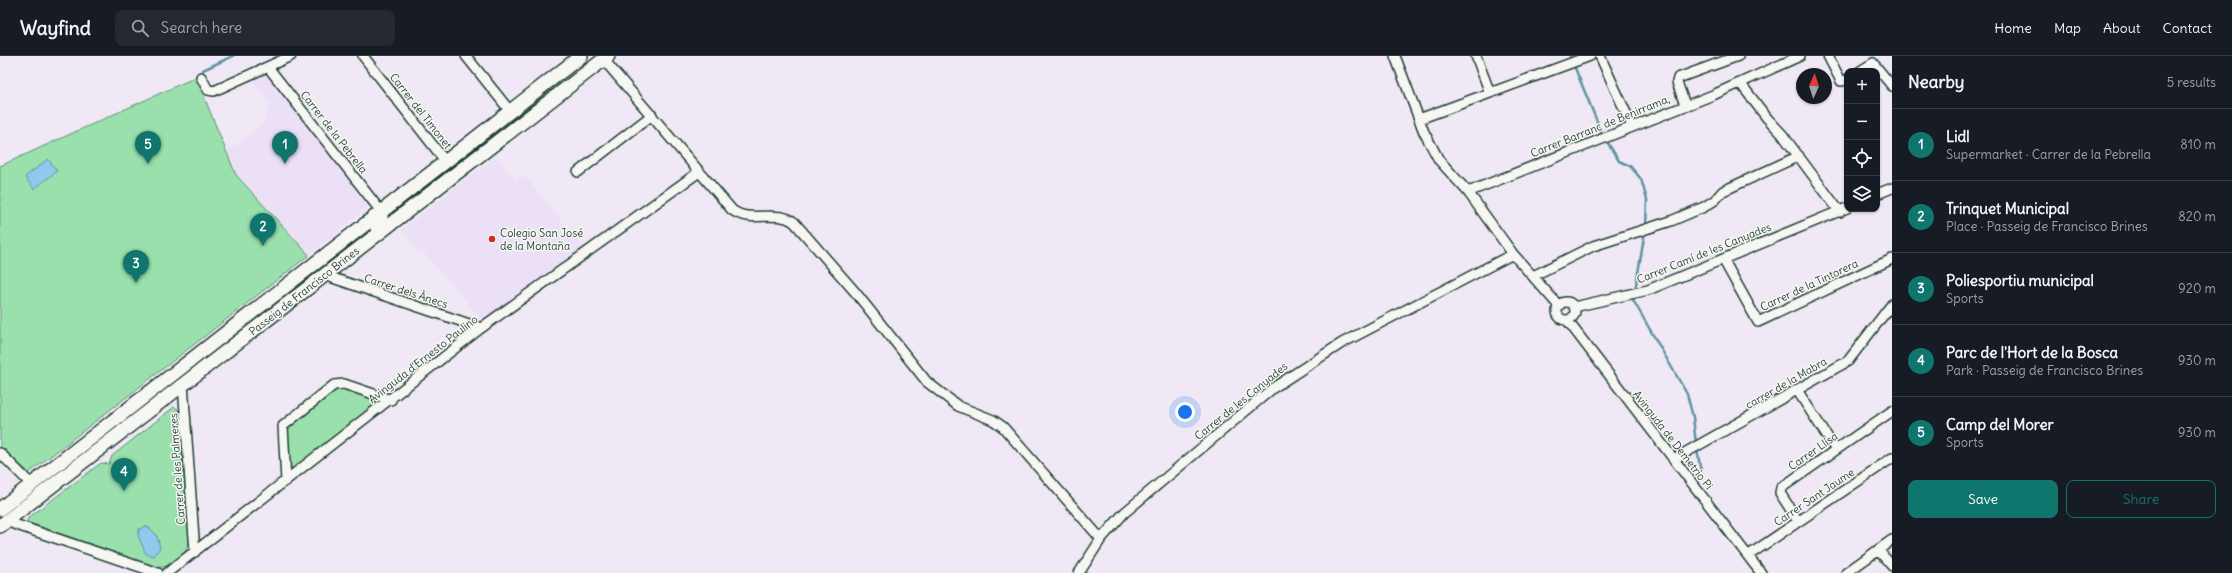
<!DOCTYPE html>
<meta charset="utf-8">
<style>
:root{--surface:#171b24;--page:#242831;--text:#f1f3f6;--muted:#9ea1a6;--line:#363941;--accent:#0f766e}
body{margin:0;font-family:Delius,sans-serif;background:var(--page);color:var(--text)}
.controls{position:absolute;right:12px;top:12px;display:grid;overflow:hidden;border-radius:8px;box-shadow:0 1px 3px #0004}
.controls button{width:36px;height:36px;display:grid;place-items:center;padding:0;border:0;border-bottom:1px solid var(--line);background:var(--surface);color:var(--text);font:20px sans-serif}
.compass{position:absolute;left:1796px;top:12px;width:36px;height:36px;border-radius:50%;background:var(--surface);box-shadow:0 1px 3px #0004;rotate:3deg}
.you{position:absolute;left:1185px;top:356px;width:14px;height:14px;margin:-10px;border:3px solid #fff;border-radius:50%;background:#1a73e8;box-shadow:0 0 0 6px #1a73e833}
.badge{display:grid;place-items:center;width:26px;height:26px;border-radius:50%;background:var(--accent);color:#fff;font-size:13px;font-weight:700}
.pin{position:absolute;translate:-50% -33px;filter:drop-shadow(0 1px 2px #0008)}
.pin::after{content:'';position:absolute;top:21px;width:14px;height:12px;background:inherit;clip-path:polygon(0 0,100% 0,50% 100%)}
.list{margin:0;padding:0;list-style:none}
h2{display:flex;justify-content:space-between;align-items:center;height:52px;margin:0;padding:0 16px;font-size:17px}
h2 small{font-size:13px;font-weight:400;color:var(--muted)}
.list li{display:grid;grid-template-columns:26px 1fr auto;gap:12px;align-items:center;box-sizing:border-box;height:72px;padding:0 16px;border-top:1px solid var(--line)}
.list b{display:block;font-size:15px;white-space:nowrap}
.list p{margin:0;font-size:13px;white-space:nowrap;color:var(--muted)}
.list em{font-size:13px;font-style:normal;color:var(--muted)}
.actions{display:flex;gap:8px;padding:12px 16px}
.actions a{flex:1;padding:9px 0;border:1px solid var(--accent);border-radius:8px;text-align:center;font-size:14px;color:var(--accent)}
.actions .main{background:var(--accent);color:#fff}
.icon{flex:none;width:22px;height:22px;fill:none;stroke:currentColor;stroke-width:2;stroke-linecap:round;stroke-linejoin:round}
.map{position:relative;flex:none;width:1892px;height:517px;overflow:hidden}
header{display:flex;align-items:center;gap:24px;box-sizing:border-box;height:56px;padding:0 20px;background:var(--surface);border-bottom:1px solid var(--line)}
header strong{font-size:19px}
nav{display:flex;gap:22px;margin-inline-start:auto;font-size:14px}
.search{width:280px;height:36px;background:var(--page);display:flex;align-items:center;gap:10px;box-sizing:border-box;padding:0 14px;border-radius:8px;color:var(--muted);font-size:15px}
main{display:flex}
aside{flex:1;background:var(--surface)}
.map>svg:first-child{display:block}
.built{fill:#ece0f7}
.green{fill:#99e0ad;stroke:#5c8e70}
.water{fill:#8dcaee;stroke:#6192a4}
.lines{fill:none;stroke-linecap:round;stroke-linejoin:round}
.stream{stroke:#6192a4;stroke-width:2.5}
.street-casing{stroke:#1f3d34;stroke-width:12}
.secondary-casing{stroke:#1f3d34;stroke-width:16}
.street{stroke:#f6f6f2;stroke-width:9}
.secondary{stroke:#f6f6f2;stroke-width:13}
.poi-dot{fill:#c8321e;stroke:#f6f6f2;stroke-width:1.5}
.labels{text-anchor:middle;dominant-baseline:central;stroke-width:3;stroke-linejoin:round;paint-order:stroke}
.street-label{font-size:11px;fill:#1f3d34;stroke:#f6f6f2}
.poi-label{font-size:11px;fill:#1f3d34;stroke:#f6f6f2;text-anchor:start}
</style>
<header>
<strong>Wayfind</strong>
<div class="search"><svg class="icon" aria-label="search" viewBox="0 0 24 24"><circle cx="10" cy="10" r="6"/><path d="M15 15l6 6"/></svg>Search here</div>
<nav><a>Home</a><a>Map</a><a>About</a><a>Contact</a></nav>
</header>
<main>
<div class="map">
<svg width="1892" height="517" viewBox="0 0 1892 517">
<rect width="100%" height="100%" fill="#f0e9f5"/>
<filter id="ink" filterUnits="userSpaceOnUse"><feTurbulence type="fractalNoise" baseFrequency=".025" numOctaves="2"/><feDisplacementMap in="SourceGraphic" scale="8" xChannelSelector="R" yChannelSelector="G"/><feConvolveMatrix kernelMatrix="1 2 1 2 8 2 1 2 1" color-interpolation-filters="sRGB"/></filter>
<g filter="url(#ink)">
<path class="built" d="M264,16L269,19L367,145L369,150L309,199L236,119L226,96L263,68L269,47L256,29L248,24Z
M495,100L516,125L524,119L584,192L483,265L422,195L419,197L401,174Z"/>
<path class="green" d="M196,21L236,119L309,199L29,417L0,390V110Z
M338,330L374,342L376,348L296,412H292L289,410L286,371Z
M174,351L178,353L179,357L189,484C188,499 171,513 156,511L27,466L28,462L101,407L109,408L112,400Z"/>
<path class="water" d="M48,103L57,115L34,133L25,121Z
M146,470C156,476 158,481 160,492L154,500L146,498L138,480L139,473Z"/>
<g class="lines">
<path class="stream" d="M1570,0V1
M1575,12L1603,80
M203,14L233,0
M1606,84L1619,105L1630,110L1641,123L1647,144L1646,171
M1635,234L1645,176
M1634,239L1633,244L1687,338L1693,361L1696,388
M1697,393L1701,416"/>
<g class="street-casing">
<path id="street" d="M363,0L446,106
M466,0L510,55
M1395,0L1424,76L1439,104L1468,136L1513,198L1559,250
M1600,0L1632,70
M1828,0L1841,25L1847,24
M604,4L732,154C751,168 776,153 794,166L856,237L927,326L958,350L993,364L1003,371L1101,483
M268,11L383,158V167L375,173
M1860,15L1873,7L1892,30
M201,21L208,34L214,35L291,0
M1741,28L1767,62L1782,78L1840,156
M1490,37L1590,0
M1685,49L1677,26L1678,22L1738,0
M1419,63L1490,37L1476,0
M578,116L652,59
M1468,136L1713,39L1800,0
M1877,138L1892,132
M1723,203L1758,266L1892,203
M324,219L481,272
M1533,220L1593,190L1671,165L1704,151L1715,144L1723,135L1799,100
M1557 255a9 9 0 1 1 18 0a9 9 0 1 1-18 0Z
M1574,251L1648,234L1847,152
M1567,264L1761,517
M183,328L195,496
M1797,334L1836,394
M0,397L31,428
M1674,403L1848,305L1892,248
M286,425L283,370L334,329L344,328L391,344
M9,463L14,468L158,517
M1798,465L1780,437L1781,432L1892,355
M1878,494L1892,510
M1749,499L1892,402
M167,517L481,272L699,116
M1079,517L1101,483L1124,457L1273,332L1342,287L1513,198
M1846,517L1892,484"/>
</g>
<g class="secondary-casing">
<path id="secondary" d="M0,453L581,0
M0,470L608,0"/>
</g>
<use href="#street" class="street"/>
<use href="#secondary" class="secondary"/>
</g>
</g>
<circle class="poi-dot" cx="492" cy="183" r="4"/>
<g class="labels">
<g class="street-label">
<text transform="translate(421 55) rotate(52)">Carrer del Timonet</text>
<text transform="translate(1600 70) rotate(-22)">Carrer Barranc de Benirrama,</text>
<text transform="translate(334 76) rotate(52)">Carrer de la Pebrella</text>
<text transform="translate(1704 197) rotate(-22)">Carrer Camí de les Canyades</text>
<text transform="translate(1809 229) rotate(-25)">Carrer de la Tintorera</text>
<text transform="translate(304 235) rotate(-38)">Passeig de Francisco Brines</text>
<text transform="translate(406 235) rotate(18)">Carrer dels Ànecs</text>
<text transform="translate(423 303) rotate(-38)">Avinguda d'Ernesto Paulino</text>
<text transform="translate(1786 327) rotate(-30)">carrer de la Mabra</text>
<text transform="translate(1241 345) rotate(-39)">Carrer de les Canyades</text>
<text transform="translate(1673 384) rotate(52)">Avinguda de Demetrio Pi</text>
<text transform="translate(1813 395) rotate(-35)">Carrer Llisa</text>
<text transform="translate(177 413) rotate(-94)">Carrer de les Palmeres</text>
<text transform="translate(1814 441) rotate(-34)">Carrer Sant Jaume</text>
</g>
<g class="poi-label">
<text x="500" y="177">Colegio San José<tspan x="500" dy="13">de la Montaña</tspan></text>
</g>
</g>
</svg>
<div class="controls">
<button>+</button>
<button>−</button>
<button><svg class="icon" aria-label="locate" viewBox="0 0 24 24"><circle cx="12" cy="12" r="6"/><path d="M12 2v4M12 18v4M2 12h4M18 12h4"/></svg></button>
<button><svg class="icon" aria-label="layers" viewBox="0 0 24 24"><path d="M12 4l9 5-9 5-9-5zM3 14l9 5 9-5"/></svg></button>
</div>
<svg class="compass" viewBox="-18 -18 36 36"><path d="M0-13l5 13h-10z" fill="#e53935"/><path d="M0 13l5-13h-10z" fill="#9ea1a6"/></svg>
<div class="you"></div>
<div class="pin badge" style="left:285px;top:108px">1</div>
<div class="pin badge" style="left:263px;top:190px">2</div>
<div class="pin badge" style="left:136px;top:227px">3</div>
<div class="pin badge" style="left:124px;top:435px">4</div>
<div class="pin badge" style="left:148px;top:108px">5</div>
</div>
<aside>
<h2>Nearby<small>5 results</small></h2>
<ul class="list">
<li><span class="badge">1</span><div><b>Lidl</b><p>Supermarket · Carrer de la Pebrella</p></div><em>810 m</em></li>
<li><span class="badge">2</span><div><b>Trinquet Municipal</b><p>Place · Passeig de Francisco Brines</p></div><em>820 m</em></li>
<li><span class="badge">3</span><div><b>Poliesportiu municipal</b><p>Sports</p></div><em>920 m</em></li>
<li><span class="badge">4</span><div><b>Parc de l'Hort de la Bosca</b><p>Park · Passeig de Francisco Brines</p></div><em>930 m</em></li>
<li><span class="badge">5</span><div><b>Camp del Morer</b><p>Sports</p></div><em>930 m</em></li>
</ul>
<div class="actions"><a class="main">Save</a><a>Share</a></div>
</aside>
</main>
